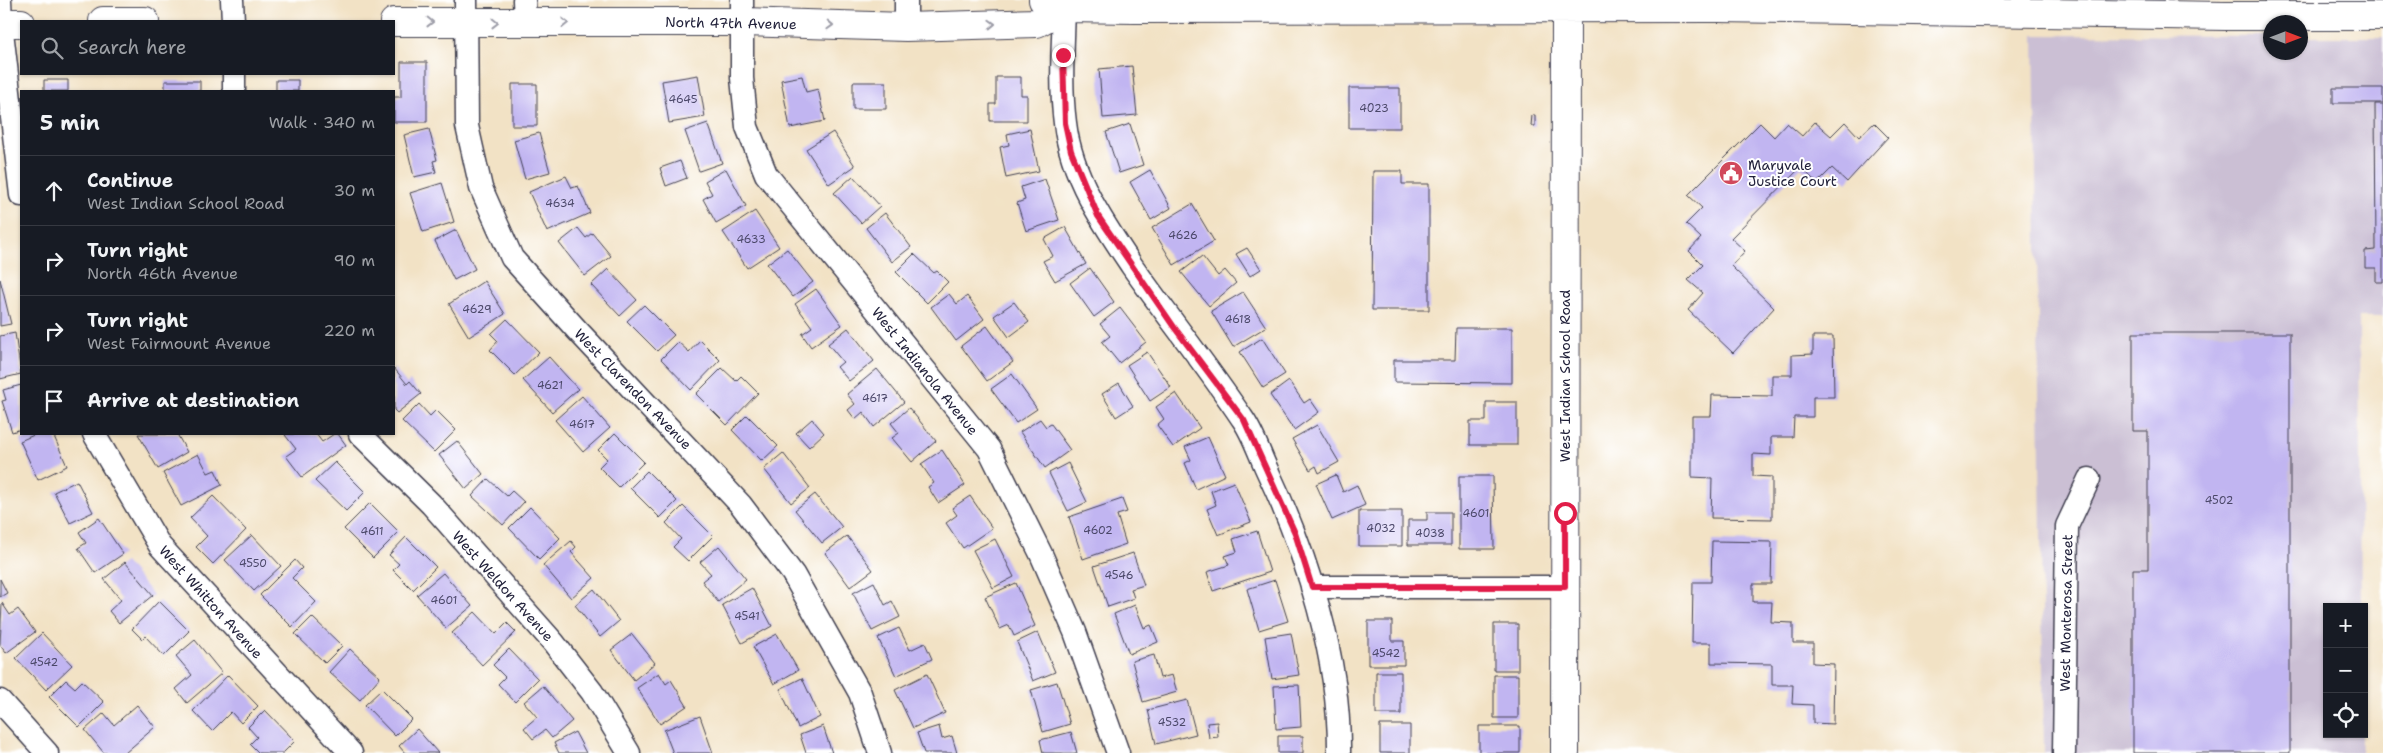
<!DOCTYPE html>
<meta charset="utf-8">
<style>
:root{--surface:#171b24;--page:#242831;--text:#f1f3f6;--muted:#9ea1a6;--line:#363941}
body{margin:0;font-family:"Shantell Sans",sans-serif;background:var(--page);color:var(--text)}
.controls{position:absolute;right:15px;bottom:15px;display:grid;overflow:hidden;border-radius:0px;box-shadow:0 1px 4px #0004}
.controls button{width:45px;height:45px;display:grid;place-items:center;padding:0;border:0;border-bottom:1px solid var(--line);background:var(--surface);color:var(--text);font:25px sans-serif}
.compass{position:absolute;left:2263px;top:15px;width:45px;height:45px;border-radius:50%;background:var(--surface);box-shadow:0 1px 4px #0004;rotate:90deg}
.stop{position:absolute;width:15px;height:15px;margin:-11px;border:4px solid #e11d48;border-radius:50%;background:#fff}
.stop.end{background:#e11d48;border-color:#fff;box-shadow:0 1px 5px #0008}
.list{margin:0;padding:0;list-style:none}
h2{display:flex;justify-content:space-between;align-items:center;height:65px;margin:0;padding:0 20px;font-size:21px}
h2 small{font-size:16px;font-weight:400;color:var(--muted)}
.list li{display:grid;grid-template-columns:32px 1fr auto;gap:15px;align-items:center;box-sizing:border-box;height:70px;padding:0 20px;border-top:1px solid var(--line)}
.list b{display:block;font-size:19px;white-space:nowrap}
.list p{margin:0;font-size:16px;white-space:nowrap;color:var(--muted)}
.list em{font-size:16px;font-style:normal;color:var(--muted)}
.icon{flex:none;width:28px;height:28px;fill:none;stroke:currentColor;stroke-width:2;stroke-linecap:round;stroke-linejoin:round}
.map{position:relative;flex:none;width:2383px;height:753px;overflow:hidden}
.search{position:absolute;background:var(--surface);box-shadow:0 1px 4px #0004;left:20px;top:20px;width:375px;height:55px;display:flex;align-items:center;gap:12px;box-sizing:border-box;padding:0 18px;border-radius:0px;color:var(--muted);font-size:19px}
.panel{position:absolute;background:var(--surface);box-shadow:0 1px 4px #0004;left:20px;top:90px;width:375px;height:345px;border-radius:0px}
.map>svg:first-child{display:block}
.industrial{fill:#cbbfd4}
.building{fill:#c1b5f1}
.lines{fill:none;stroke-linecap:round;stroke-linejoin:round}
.street-casing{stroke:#413f50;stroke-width:25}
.secondary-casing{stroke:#413f50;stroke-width:30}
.street{stroke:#fff;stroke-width:22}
.secondary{stroke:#fff;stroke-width:28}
.oneway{stroke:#9c9ca7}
.route{stroke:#e11d48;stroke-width:6}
.labels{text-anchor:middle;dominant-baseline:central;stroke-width:4;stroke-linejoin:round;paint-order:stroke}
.number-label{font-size:11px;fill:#4a4768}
.street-label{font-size:14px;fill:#22223b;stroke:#fff}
.poi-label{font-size:14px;fill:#22223b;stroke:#fff;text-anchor:start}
</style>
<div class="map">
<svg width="2383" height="753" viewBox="0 0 2383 753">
<rect width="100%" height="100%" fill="#fff"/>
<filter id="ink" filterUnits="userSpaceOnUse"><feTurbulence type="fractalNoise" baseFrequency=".02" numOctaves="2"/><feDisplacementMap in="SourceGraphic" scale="10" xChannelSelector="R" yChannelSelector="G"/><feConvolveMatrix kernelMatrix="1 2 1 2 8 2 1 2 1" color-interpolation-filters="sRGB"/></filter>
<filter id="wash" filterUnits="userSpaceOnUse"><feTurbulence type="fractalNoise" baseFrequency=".0096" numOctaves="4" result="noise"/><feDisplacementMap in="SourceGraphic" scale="20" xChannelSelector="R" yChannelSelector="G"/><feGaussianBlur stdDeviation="1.12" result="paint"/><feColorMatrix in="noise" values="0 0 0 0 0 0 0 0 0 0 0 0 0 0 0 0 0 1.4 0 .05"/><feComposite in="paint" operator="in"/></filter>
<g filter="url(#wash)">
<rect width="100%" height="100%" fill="#f2e2c5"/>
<path class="industrial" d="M2034,35L2270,36V52H2300L2301,37H2383V317H2359L2361,607H2327V734H2361V753H2044Z"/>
<g id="blocks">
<path class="building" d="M401,62H427V122H394V97H401Z
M1132,66L1137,115L1103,118L1099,69Z
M698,75L705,117L669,123L662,81Z
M802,76L806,92L818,89L825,121L790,128L781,80Z
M996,77H1021V95H1027V121H990V104H996Z
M44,80H68V91H44Z
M276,80H298V91H276Z
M165,81H200V91H165Z
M853,82H886V109H853Z
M512,84H537V126H512Z
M1349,88H1400V128H1349Z
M2333,88H2383V103H2333Z
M2375,104H2383V282H2376V268H2365V251L2376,250Z
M1532,115H1535V126H1531Z
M1815,122L1831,136L1845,122L1859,137L1874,123L1888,137L1847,182L1832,168L1817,183L1801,167L1731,238L1745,251L1731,266L1774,308L1733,353L1688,310L1703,293L1688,280L1703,265L1689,251L1701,238L1686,224L1702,208L1688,195L1760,123L1774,137L1787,123L1802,136Z
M708,123L722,163L699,171L685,131Z
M1130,124L1143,165L1119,173L1106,132Z
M429,129L437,160L433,161L436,172L414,177L404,135Z
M1030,129L1039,171L1006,178L1000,147L1009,145L1007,134Z
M833,132L855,166L829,184L806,149Z
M539,133L550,172L525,179L514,140Z
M680,161L687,178L666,186L660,168Z
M726,169L746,206L716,223L703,199L712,194L705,181Z
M1150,170L1171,208L1151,220L1130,182Z
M1373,171H1402V184H1429V310H1372Z
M566,176L572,188L578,186L590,213L547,232L529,192Z
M853,176L880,206L861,223L834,193Z
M1045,179L1059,220L1026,231L1017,203L1025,200L1021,187Z
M442,183L454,222L423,232L410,193Z
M1192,204L1214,241L1174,265L1152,228Z
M755,211L779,247L747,268L723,232Z
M885,213L911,247L892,262L866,228Z
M1065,227L1086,264L1055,281L1043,261L1053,256L1044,239Z
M578,228L586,238L592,233L611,256L585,276L559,243Z
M456,230L475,269L454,280L435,241Z
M1247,248L1261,269L1250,276L1236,254Z
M787,249L813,282L793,297L767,264Z
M914,254L934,273L937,271L948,282L927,303L896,272Z
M1202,256L1218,276L1225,270L1236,283L1209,306L1181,272Z
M1090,268L1114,302L1094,317L1070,283Z
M608,269L637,300L620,316L591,285Z
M0,279L11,324L0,326Z
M484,281L505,314L469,337L449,304Z
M816,289L842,325L811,347L802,334L812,327L795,304Z
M1243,292L1266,327L1233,347L1211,311Z
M949,294L957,304L967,296L984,319L956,341L931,307Z
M1014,302L1029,322L1009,337L994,316Z
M644,305L674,335L657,351L627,321Z
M1120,308L1146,342L1119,363L1102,342L1110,336L1100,324Z
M507,319L539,352L515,375L490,350L498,341L491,334Z
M987,326L1013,362L987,381L961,346Z
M848,328L874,361L849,381L837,367L843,362L828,344Z
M1456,328H1512V383L1394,382V360H1455Z
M15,333L21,374L0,379V336Z
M2133,333H2290V753H2133V569H2148V431H2133Z
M1813,336H1833L1834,397H1813V417H1794L1793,437H1771V455L1753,454V476L1772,477V519L1711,518L1712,478L1692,477V416H1711L1712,395L1772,396V375H1792V355L1813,354Z
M1262,338L1285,374L1263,388L1240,352Z
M700,340L720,360L691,390L661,359L678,342L689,352Z
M1147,352L1171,387L1150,401L1127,365Z
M549,357L578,389L552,412L523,380Z
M394,368L407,384L410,381L421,394L397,413L394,410Z
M722,368L736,381L741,376L758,393L727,425L696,394Z
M877,369L904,402L874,427L863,412L855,419L848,410L855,404L847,394Z
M1012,374L1037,409L1016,423L991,389Z
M1289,381L1304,403L1310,399L1319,412L1294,430L1270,395Z
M1119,383L1133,406L1116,417L1102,394Z
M21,385V429L12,432L2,401L6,400L3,390Z
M1176,393L1200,428L1173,447L1157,425L1164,419L1156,407Z
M582,396L610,428L583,452L555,420Z
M1486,402H1517V445H1470V421H1486Z
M419,404L430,416L436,410L456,430L434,452L402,421Z
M909,408L936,441L912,462L892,438L899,433L891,423Z
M747,415L778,446L762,461L732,430Z
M812,419L824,433L809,447L796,433Z
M1040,419L1046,427L1051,424L1070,450L1045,468L1020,432Z
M1317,425L1339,462L1319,473L1316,466L1310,470L1292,439Z
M615,433L644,462L619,487L599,467L607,459L598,450Z
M36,434H53L67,466L38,480L20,441Z
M138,434H177L187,452L158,469Z
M287,434H316L322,442L334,434H338L346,445L302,477L286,456L296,449L285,435Z
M1208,437L1225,475L1196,489L1185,463L1191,460L1185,447Z
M457,441L483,474L466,489L439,455Z
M942,450L965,485L938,503L928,487L934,483L921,464Z
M783,453L810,488L791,503L764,469Z
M198,454L208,473L215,470L222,485L181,506L163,473Z
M335,462L365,492L346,511L315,481Z
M1068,463L1087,502L1068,511L1049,473Z
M647,471L677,501L660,518L630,488Z
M1336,475L1343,492L1357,485L1365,505L1332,520L1316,484Z
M1459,476H1493L1494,549H1459Z
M488,479L507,496L512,491L524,502L503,525L472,496Z
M77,481L93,512L70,523L54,492Z
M1234,482L1251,522L1218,535L1207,509L1216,505L1211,491Z
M815,494L842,527L822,543L795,510Z
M213,496L246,530L213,564L196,547L207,536L190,518Z
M970,496L992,528L963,548L946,523L957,515L952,508Z
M1122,499L1127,512L1117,515L1126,544L1083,559L1069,517Z
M370,503L399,532L373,558L344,529Z
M683,506L713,536L688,561L673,547L681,539L666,523Z
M530,507L560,538L539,559L509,528Z
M1359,511H1402V546H1359Z
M1427,512H1451V545H1408V520H1427Z
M99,518L123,554L95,573L78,548L86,543L79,532Z
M1257,531L1270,572L1213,591L1207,572L1229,565L1225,556L1237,552L1233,539Z
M252,535L281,566L254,591L225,560Z
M847,536L873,570L850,587L825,553Z
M406,537L436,567L413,590L393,570L399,564L389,555Z
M995,539L1014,577L993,588L973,550Z
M571,541L576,547L571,552L594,578L571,598L543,565Z
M1712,541L1772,542L1771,584H1753V602H1772L1771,622L1793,623V643H1813V663L1834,664L1833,724L1813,723V705L1792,704L1793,685H1772V664L1711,663V643H1692L1693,582H1711Z
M719,546L746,579L718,602L702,581L711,574L700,562Z
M1133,553L1144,585L1131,589L1134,598L1108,607L1094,566Z
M295,560L302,568L292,578L316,602L292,627L260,595Z
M125,562L153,595L119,623L109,611L121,600L104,579Z
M443,573L472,606L446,628L417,595Z
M0,579L7,593L0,597Z
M1275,580L1288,621L1259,630L1247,589Z
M874,582L885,605L892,601L900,617L872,631L853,593Z
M1016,583L1035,626L1014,636L1009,625L1000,629L985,597Z
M752,588L772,626L742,643L722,605Z
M594,589L619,621L600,637L575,605Z
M159,601L189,631L164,656L145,636L142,639L132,629Z
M2,603L10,615L18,609L35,632L6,653L0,645Z
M1135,605L1144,628L1151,625L1158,642L1129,654L1114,614Z
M475,612L496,634L507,623L516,632L482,665L452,633Z
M312,617L342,646L325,663L295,634Z
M1368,621H1392V641H1404V665H1368Z
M1494,624H1518V670H1494Z
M899,628L910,650L925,643L932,659L896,676L878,638Z
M1038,632L1055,672L1033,681L1017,642Z
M42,633L72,665L46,690L16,658Z
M1291,633L1299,675L1272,679L1265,637Z
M632,634L655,663L634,680L611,650Z
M777,634L798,670L774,684L753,647Z
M195,640L222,673L187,703L176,689L192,675L176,656Z
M350,649L380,677L360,700L329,672Z
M509,649L538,679L515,702L498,684L505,677L493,665Z
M1154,655L1160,678L1172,675L1177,692L1143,702L1132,661Z
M1376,672H1401V714H1376Z
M659,673L666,684L671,680L687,706L660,724L637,688Z
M927,674L945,713L913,728L895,690Z
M228,675L258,706L241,723L231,712L212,731L193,711Z
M1494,675H1518V718H1494Z
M802,678L820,717L798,728L780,689Z
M66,680L75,688L82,681L104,702L79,727L49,697Z
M1057,682L1070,724L1043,732L1031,690Z
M1299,685L1301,727L1276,729L1274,686Z
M543,686L572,721L552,738L545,730L533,739L524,728L537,717L524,702Z
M382,689L412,719L395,736L365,705Z
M1187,700L1196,734L1156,744L1148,710Z
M137,705L155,727L125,753H104L85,730L104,713L114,725Z
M265,710L295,741L283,753H259L250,744L257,737L248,727Z
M700,716L713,753H673L664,730Z
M1217,722L1218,737L1209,738L1207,723Z
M1380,725H1410V753H1380Z
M823,726L832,753H806L800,735Z
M939,726L942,739L952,736L957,753H924L917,733Z
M1479,726H1520V753H1479Z
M417,729L438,753H405L399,746Z
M575,732L586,753H559L554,743Z
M1071,732L1077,753H1043L1040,740Z
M1278,736H1303V753H1278Z"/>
</g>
</g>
<g filter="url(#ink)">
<use href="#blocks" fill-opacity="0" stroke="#413f50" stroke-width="1"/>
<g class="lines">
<g class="street-casing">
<path id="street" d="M0,0L1,23L21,195
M232,0L233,21
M466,0L467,126L481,188L512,258L577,330L741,505L793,574L860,693L880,753
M524,0L525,23
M742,0V78L747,127L766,174L989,449L1041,554L1075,632L1118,753
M1064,8C1063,46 1060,85 1065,123C1071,176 1103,223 1132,266C1168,317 1207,366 1242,418C1253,433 1259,453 1267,470C1307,555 1340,658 1339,753
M906,27V0
M234,74V91
M94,434L160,546L351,753
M360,434L431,504L553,642L592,692L629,753
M1312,587H1565
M0,701L47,753
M2064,753L2067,526L2089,479"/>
</g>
<g class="secondary-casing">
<path id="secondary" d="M1043,0L1064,8L1136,9L1718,8L2225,16H2383
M103,21H145
M394,22H742L906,27L1037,23L1064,8
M0,23H21
M1565,753L1566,0"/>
</g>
<use href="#street" class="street"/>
<use href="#secondary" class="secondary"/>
</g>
<defs><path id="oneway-chevron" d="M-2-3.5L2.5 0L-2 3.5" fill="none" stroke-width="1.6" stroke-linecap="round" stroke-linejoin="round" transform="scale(1.25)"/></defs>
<g class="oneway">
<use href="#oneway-chevron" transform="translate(430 22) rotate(1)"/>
<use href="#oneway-chevron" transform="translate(495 23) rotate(1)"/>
<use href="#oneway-chevron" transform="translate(565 23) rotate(-1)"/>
<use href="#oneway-chevron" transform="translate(992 24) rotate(-2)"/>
<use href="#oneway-chevron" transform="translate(830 25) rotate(2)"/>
</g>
</g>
<g class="lines" filter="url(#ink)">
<path class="route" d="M1063,55L1065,123L1071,151L1098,216L1174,327L1244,420L1295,533L1312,587H1565V513"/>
</g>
<defs>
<g id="civic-disc" transform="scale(1.25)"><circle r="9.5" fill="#d1495b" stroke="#fff"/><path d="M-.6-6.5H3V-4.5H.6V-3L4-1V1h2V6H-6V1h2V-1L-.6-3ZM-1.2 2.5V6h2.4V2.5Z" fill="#fff"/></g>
</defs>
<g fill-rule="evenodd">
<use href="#civic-disc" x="1731" y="173"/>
</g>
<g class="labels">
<g class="number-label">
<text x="683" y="99">4645</text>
<text x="1374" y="108">4023</text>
<text x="560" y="203">4634</text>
<text x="1183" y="235">4626</text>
<text x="751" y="239">4633</text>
<text x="477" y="309">4629</text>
<text x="1238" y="319">4618</text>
<text x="550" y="385">4621</text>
<text x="875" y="398">4617</text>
<text x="582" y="424">4617</text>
<text x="2219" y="500">4502</text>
<text x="1476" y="513">4601</text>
<text x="1381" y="528">4032</text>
<text x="1098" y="530">4602</text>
<text x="372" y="531">4611</text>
<text x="1430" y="533">4038</text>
<text x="253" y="563">4550</text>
<text x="1119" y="575">4546</text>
<text x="444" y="600">4601</text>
<text x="747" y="616">4541</text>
<text x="1386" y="653">4542</text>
<text x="44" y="662">4542</text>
<text x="1172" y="722">4532</text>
</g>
<g class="street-label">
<text transform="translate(731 23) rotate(1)">North 47th Avenue</text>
<text transform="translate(925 371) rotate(51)">West Indianola Avenue</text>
<text transform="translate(1565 376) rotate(-90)">West Indian School Road</text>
<text transform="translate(633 389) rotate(46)">West Clarendon Avenue</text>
<text transform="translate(503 586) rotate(48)">West Weldon Avenue</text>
<text transform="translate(211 602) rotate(48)">West Whitton Avenue</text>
<text transform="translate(2066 613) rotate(-89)">West Monterosa Street</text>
</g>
<g class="poi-label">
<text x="1748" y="165">Maryvale<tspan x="1748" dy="16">Justice Court</tspan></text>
</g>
</g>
</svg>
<div class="controls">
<button>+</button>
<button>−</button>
<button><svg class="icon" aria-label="locate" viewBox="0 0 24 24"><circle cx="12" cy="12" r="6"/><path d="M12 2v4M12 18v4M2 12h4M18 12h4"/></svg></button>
</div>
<svg class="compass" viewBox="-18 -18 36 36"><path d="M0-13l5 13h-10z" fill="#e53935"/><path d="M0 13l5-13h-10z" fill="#9ea1a6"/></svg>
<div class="stop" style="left:1565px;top:513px"></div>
<div class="stop end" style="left:1063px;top:55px"></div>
<div class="search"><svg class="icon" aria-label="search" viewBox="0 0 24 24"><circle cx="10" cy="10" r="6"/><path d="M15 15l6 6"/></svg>Search here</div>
<section class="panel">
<h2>5 min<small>Walk · 340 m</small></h2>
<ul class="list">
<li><svg class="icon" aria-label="ahead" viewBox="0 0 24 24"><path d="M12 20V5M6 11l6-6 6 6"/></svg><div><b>Continue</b><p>West Indian School Road</p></div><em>30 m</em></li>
<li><svg class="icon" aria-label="right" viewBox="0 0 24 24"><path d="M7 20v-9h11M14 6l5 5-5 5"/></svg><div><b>Turn right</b><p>North 46th Avenue</p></div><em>90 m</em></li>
<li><svg class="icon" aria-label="right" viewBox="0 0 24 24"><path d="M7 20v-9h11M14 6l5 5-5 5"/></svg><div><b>Turn right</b><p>West Fairmount Avenue</p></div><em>220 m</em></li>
<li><svg class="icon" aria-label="arrive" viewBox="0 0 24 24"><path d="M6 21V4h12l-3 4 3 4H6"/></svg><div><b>Arrive at destination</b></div></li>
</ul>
</section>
</div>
